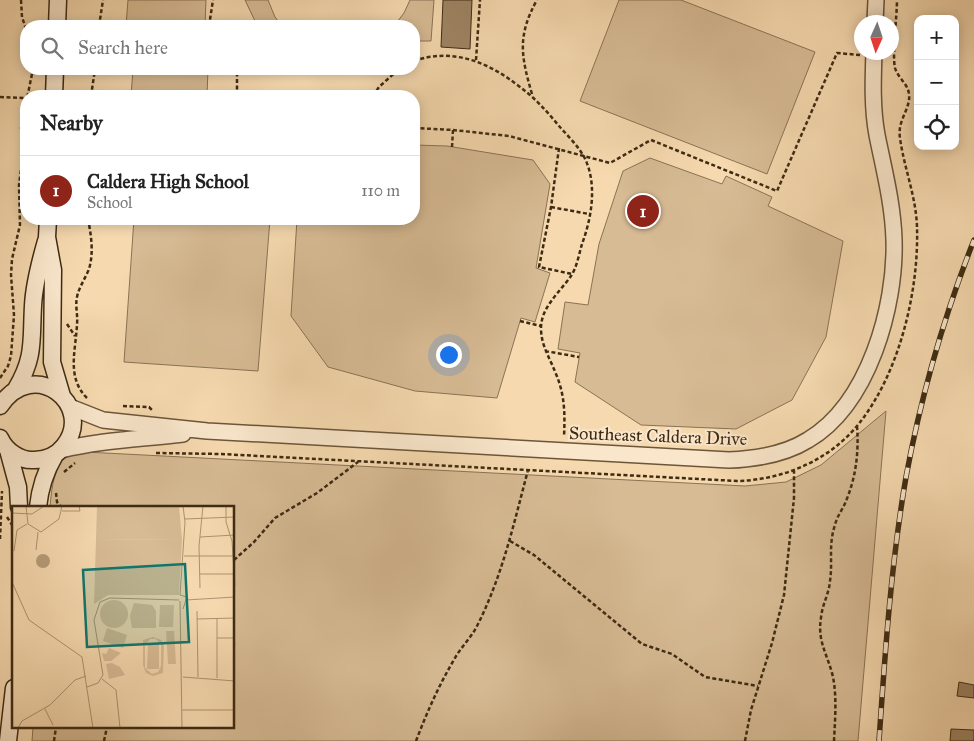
<!DOCTYPE html>
<meta charset="utf-8">
<style>
:root{--surface:#fff;--page:#f6f6f6;--text:#222;--muted:#767676;--line:#e0e0e0;--accent:#8f2418}
body{margin:0;font-family:"IM FELL Great Primer",serif;background:var(--page);color:var(--text)}
.controls{position:absolute;right:15px;top:15px;display:grid;overflow:hidden;border-radius:10px;box-shadow:0 2px 12px #0003}
.controls button{width:45px;height:45px;display:grid;place-items:center;padding:0;border:0;border-bottom:1px solid var(--line);background:var(--surface);color:var(--text);font:25px sans-serif}
.compass{position:absolute;left:854px;top:15px;width:45px;height:45px;border-radius:50%;background:var(--surface);box-shadow:0 2px 12px #0003;rotate:183deg}
.you{position:absolute;left:448px;top:354px;width:18px;height:18px;margin:-12px;border:4px solid #fff;border-radius:50%;background:#1a73e8;box-shadow:0 0 0 8px #1a73e833}
.badge{display:grid;place-items:center;width:32px;height:32px;border-radius:50%;background:var(--accent);color:#fff;font-size:16px;font-weight:700}
.pin{position:absolute;translate:-50% -50%;border:2px solid #fff;box-shadow:0 1px 5px #0006}
.list{margin:0;padding:0;list-style:none}
h2{display:flex;justify-content:space-between;align-items:center;height:65px;margin:0;padding:0 20px;font-size:21px}
h2 small{font-size:16px;font-weight:400;color:var(--muted)}
.list li{display:grid;grid-template-columns:32px 1fr auto;gap:15px;align-items:center;box-sizing:border-box;height:70px;padding:0 20px;border-top:1px solid var(--line)}
.list b{display:block;font-size:19px;white-space:nowrap}
.list p{margin:0;font-size:16px;white-space:nowrap;color:var(--muted)}
.list em{font-size:16px;font-style:normal;color:var(--muted)}
.icon{flex:none;width:28px;height:28px;fill:none;stroke:currentColor;stroke-width:2;stroke-linecap:round;stroke-linejoin:round}
.map{position:relative;flex:none;width:974px;height:741px;overflow:hidden}
.search{position:absolute;background:var(--surface);box-shadow:0 2px 12px #0003;left:20px;top:20px;width:400px;height:55px;display:flex;align-items:center;gap:12px;box-sizing:border-box;padding:0 18px;border-radius:20px;color:var(--muted);font-size:19px}
.panel{position:absolute;background:var(--surface);box-shadow:0 2px 12px #0003;left:20px;top:90px;width:400px;height:135px;border-radius:20px}
.map>svg:first-child{display:block}
.grass{fill:#d7bb94;stroke:#8a7354}
.building{fill:#9e8564;stroke:#3e2b13}
.lines{fill:none;stroke-linecap:round;stroke-linejoin:round}
.tertiary-casing{stroke:#6c563a;stroke-width:18}
.secondary-casing{stroke:#3e2b13;stroke-width:19}
.path{stroke:#3e2b13;stroke-width:2.5;stroke-dasharray:4 2.5;stroke-linecap:butt}
.tertiary{stroke:#f9e6cb;stroke-width:15}
.secondary{stroke:#f9e6cb;stroke-width:16}
.rail-casing{stroke:#3e2b13;stroke-width:5.5}
.rail{stroke:#f9e6cb;stroke-width:4;stroke-dasharray:11;stroke-linecap:butt}
.labels{text-anchor:middle;dominant-baseline:central;stroke-width:4;stroke-linejoin:round;paint-order:stroke}
.street-label{font-size:18px;fill:#3e2b13;stroke:#f9e6cb}
.inset-road{fill:none;stroke:#ac9371;stroke-width:1}
.view{fill:#0f766e;fill-opacity:0.15;stroke:#0f766e;stroke-width:2.5}
.inset-edge{fill:none;stroke:#3e2b13;stroke-width:2.5}
</style>
<div class="map">
<svg width="974" height="741" viewBox="0 0 974 741">
<rect width="100%" height="100%" fill="#f6d9af"/>
<filter id="stains"><feTurbulence type="fractalNoise" baseFrequency=".004" numOctaves="4"/><feColorMatrix values="0 0 0 0 .2 0 0 0 0 .09 0 0 0 0 .02 0 0 0 .5 -.17"/></filter>
<radialGradient id="worn" r=".72"><stop offset=".6" stop-color="#630" stop-opacity="0"/><stop offset="1" stop-color="#630" stop-opacity=".3"/></radialGradient>
<path class="grass" d="M128,0H206L205,26H126Z
M245,0H268L275,17L282,26H259L254,19Z
M410,0H434L431,41H414V26H394L404,13Z
M619,0H681L815,52L767,174L580,101Z
M133,69H208L207,96H131Z
M414,145L447,146L533,160L550,184L536,268L550,273L535,322L521,318L497,398L415,391L328,367L291,316L297,219H414Z
M650,158L722,184L726,176L772,197L768,206L843,241L826,337L792,400L736,429L641,425L575,382L580,353L558,349L565,302L588,305L599,244L623,171Z
M134,219H270L258,371L124,362Z
M886,411L858,741H32L33,727H234V507H50C52,484 54,471 66,451L745,486L786,482L821,465Z"/>
<path class="building" d="M443,0H472L470,49L441,47Z
M959,682L974,685V698L957,696Z
M951,729L974,730V741H950Z"/>
<g class="lines">
<g class="tertiary-casing">
<path id="tertiary" d="M875,22L876,0
M70,407L103,420L207,431L729,460C756,459 784,455 808,440C869,404 896,306 894,240C893,204 884,170 877,135C872,108 873,80 874,52
M61,450C101,440 142,439 183,434"/>
</g>
<g class="secondary-casing">
<path id="secondary" d="M57,26L58,0
M54,96L55,69
M48,219L47,237L53,270L52,362L62,396
M16,389C35,357 31,341 33,306C34,284 40,262 46,241
M0,406C34,355 96,406 64,446C57,455 46,460 34,460C20,461 6,451 0,438
M8,450L18,487L19,507
M38,507C40,487 45,472 55,455
M8,741L14,688"/>
</g>
<path class="path" d="M21,0L22,17L26,29
M99,26L103,0
M209,26L213,0
M476,60L480,0
M414,61C451,48 486,61 516,84C533,96 546,110 559,126C567,135 577,145 583,155C598,181 592,217 582,244C579,254 577,267 571,276C560,292 541,307 541,328C541,346 550,358 556,374C565,395 565,415 564,437
M532,94C521,56 517,36 537,0
M91,96L95,69
M237,96V69
M373,96L379,87L399,69
M0,97L26,98
M414,128L453,130L509,136L610,163L651,140L777,191L837,53L860,55
M452,147L453,130
M559,148L551,207L539,267L572,274
M551,207L589,214
M520,321L541,326
M67,324L75,336
M545,351L579,357
M0,378L8,366L11,356L14,315L11,275L12,259L20,225L19,185L23,154L21,128L33,69
M87,398C66,377 76,350 77,324C78,315 75,306 77,297C79,287 85,279 89,269C94,253 91,234 88,219
M123,406L149,407L153,411
M156,453L221,454L737,481C782,480 828,461 857,426C899,375 919,292 917,227C916,196 904,168 900,138C897,120 911,109 909,94C908,84 898,78 895,68C892,54 897,16 897,0
M64,472L75,463
M56,493L57,502L61,507
M7,517L14,528
M0,539L2,491
M510,541L534,555L642,644L672,654L705,677L758,686
M234,560L254,542L275,518L317,493L358,462
M54,741L56,727
M104,741L107,727
M416,741C427,712 439,685 455,658C461,647 471,638 477,626C502,577 514,523 528,470
M745,741L751,710L772,643L784,595L794,498V471
M834,741C835,720 837,697 833,677C828,655 817,642 821,618C822,605 829,594 830,581C833,561 828,546 835,525C837,516 843,509 846,501C856,477 859,452 857,426"/>
<use href="#tertiary" class="tertiary"/>
<use href="#secondary" class="secondary"/>
<g class="rail-casing">
<path id="rail" d="M879,741C885,653 891,564 906,477C921,396 944,316 974,240"/>
</g>
<use href="#rail" class="rail"/>
</g>
<g class="labels">
<g class="street-label">
<text transform="translate(658 436) rotate(2)">Southeast Caldera Drive</text>
</g>
</g>
<g transform="translate(12 506)">
<rect width="222" height="222" fill="#f6d9af"/>
<path d="M84,33L170,34L167,89H96L82,98ZM88 108a14 14 0 1 1 28 0a14 14 0 1 1-28 0ZM122,97L140,99L144,105V122H120L118,110ZM148,99H162L161,121H147ZM95,122L115,129L111,142L91,135ZM154,125H162L164,158H156ZM141,131L149,134L152,140L151,167L141,170L134,167L131,159V134ZM144,133L149,139V160L146,166L140,168L133,162V139L138,133ZM136,138H147V163H135ZM97,142L109,147L99,155H92L90,147L94,148ZM100,157L108,161L113,169L97,173L94,158Z" fill="#d7bb94" fill-rule="evenodd"/>
<path d="M85,0H167L170,34L84,33Z" fill="#d7bb94"/>
<path d="M24 55a7 7 0 1 1 14 0a7 7 0 1 1-14 0Z" fill="#b79e7a"/>
<path class="inset-road" d="M14,0L16,18L29,26L47,13L50,0M214,0V16L220,35L223,80M50,5H68L67,0M0,7L20,8L32,0M173,13L223,11M188,31L223,29M24,44L26,26M2,45L5,24L15,18M172,50H221M187,68H223M0,76L17,114L70,151L81,222M188,82L187,40L191,0M168,89L173,16L171,0M168,89L175,91L171,103M174,94L223,91M168,95L170,222M185,105L186,171M185,113L223,112M205,113V172M205,132H222L223,140M171,171L223,175M90,173L104,184L108,222M75,181L86,177L91,169L82,114L88,96L98,92L167,94M33,203L41,219M170,204H223M6,222L10,215L38,199L63,174L74,170"/>
<path class="view" d="M173,58L177,136L75,141L71,64Z"/>
<rect width="222" height="222" class="inset-edge"/>
</g>
<rect width="100%" height="100%" filter="url(#stains)"/>
<rect width="100%" height="100%" fill="url(#worn)"/>
</svg>
<div class="controls">
<button>+</button>
<button>−</button>
<button><svg class="icon" aria-label="locate" viewBox="0 0 24 24"><circle cx="12" cy="12" r="6"/><path d="M12 2v4M12 18v4M2 12h4M18 12h4"/></svg></button>
</div>
<svg class="compass" viewBox="-18 -18 36 36"><path d="M0-13l5 13h-10z" fill="#e53935"/><path d="M0 13l5-13h-10z" fill="#767676"/></svg>
<div class="you"></div>
<div class="pin badge" style="left:643px;top:211px">1</div>
<div class="search"><svg class="icon" aria-label="search" viewBox="0 0 24 24"><circle cx="10" cy="10" r="6"/><path d="M15 15l6 6"/></svg>Search here</div>
<section class="panel">
<h2>Nearby<small></small></h2>
<ul class="list">
<li><span class="badge">1</span><div><b>Caldera High School</b><p>School</p></div><em>110 m</em></li>
</ul>
</section>
</div>
